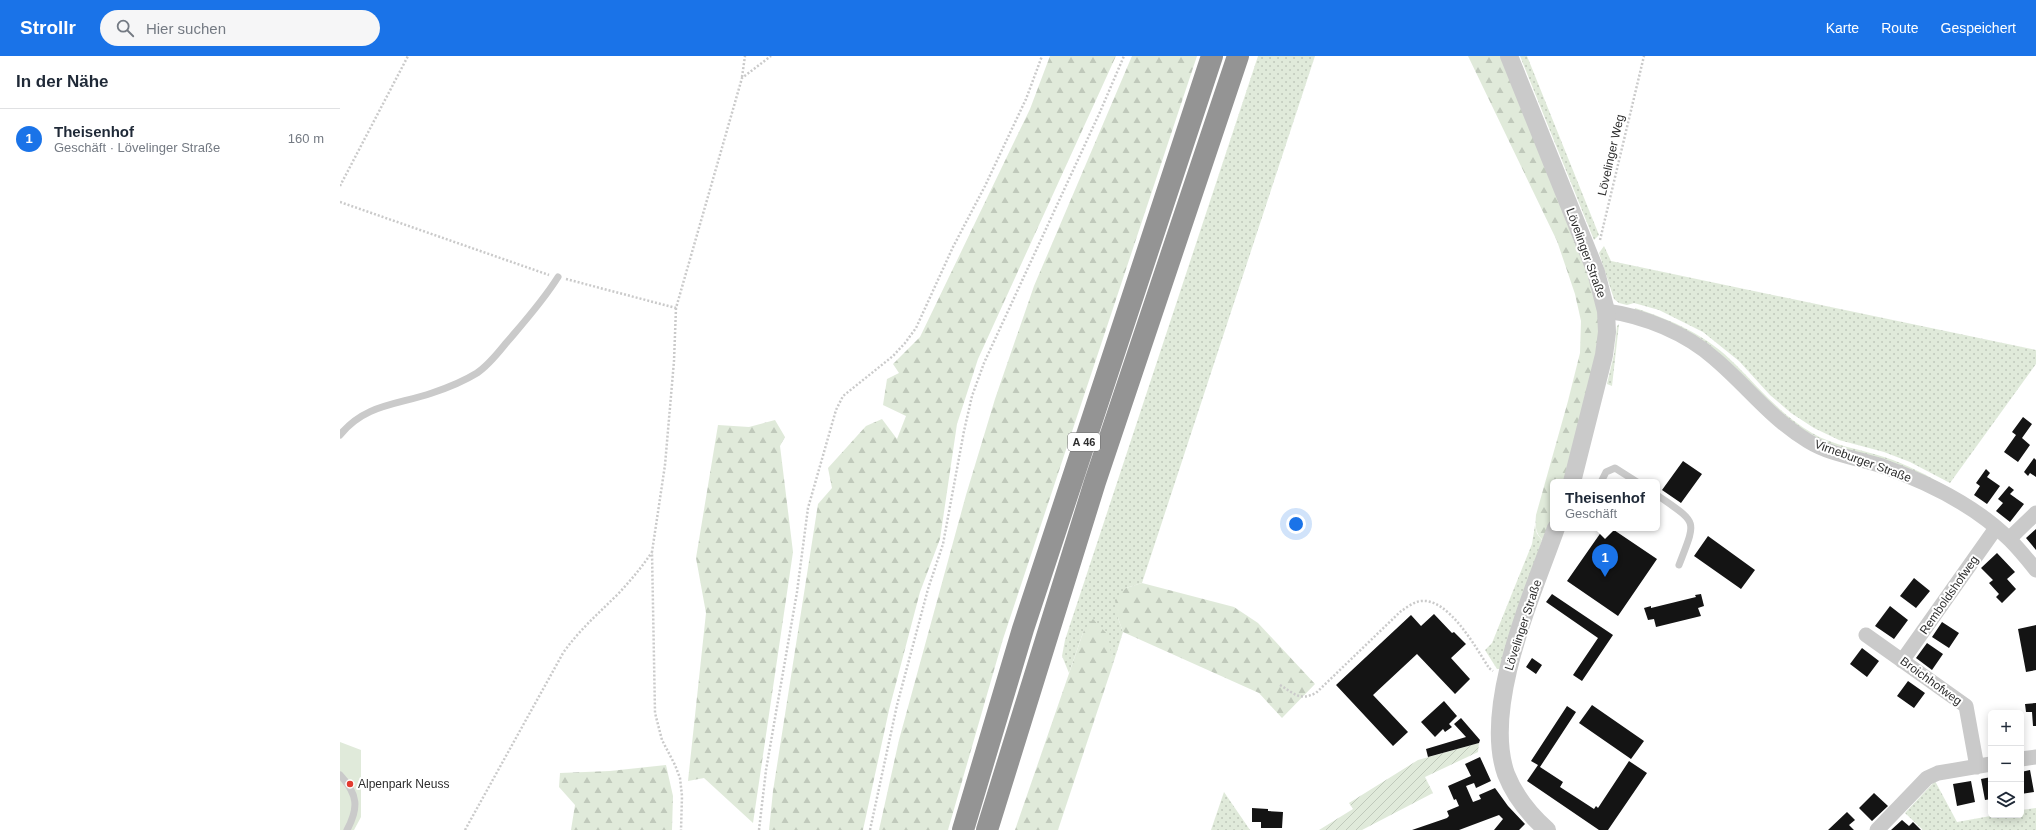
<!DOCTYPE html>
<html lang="de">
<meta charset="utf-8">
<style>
:root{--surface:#fff;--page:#f6f6f7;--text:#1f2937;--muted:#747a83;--line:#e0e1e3;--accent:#1a73e8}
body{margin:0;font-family:Helvetica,sans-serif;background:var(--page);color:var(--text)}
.controls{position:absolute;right:12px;bottom:12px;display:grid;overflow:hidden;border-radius:6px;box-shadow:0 2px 10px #0003}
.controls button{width:36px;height:36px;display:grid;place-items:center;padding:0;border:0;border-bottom:1px solid var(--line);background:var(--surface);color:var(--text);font:20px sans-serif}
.you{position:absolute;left:956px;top:468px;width:14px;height:14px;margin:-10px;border:3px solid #fff;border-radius:50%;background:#1a73e8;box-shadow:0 0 0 6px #1a73e833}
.badge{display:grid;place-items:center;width:26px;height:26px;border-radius:50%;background:var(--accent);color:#fff;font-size:13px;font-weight:700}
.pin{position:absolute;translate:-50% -33px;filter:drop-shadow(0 1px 2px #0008)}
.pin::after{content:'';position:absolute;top:21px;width:14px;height:12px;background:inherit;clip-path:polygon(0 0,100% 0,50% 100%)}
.popup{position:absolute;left:1210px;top:423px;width:110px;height:52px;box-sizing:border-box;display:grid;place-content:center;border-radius:6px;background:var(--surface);filter:drop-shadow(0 1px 3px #0005);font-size:13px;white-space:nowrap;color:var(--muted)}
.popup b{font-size:15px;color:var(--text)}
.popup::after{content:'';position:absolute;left:50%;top:100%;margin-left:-8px;border:8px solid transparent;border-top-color:var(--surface)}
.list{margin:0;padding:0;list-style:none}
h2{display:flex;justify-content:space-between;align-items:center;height:52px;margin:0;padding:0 16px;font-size:17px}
h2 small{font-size:13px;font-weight:400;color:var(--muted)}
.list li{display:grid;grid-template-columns:26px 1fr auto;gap:12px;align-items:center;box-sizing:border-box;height:60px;padding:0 16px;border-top:1px solid var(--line)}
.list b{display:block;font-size:15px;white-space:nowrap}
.list p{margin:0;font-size:13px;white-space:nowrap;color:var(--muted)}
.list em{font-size:13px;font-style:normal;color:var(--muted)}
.icon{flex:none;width:22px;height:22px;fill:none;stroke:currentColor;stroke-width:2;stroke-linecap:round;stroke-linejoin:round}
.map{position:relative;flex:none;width:1696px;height:774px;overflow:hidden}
header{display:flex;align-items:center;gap:24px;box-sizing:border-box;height:56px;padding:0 20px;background:var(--accent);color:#fff}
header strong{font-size:19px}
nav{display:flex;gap:22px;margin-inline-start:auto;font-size:14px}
.search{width:280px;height:36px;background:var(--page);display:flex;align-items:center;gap:10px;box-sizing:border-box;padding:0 14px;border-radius:22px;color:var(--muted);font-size:15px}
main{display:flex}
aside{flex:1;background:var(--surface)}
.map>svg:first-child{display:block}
.grass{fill:url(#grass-dots)}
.forest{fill:url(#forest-firs)}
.garden{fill:url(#garden-furrows)}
.pitch{fill:#e0eada}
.building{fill:#141414}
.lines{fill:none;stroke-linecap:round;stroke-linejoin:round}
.path{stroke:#cacaca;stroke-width:2.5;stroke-dasharray:2 2;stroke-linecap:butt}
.service{stroke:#cacaca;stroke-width:7}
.minor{stroke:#cacaca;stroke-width:15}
.tertiary{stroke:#cacaca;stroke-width:18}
.motorway{stroke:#949494;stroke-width:22}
.poi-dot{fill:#e23b30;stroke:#fff;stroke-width:1.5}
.labels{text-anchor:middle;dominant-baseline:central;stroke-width:4;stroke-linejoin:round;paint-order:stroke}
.shield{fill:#fff;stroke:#6c6c6c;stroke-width:1}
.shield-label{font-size:11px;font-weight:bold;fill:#2d2d2d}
.street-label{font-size:12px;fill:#2d2d2d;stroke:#fff}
.poi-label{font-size:12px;fill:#2d2d2d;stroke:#fff;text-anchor:start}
</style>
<header>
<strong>Strollr</strong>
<div class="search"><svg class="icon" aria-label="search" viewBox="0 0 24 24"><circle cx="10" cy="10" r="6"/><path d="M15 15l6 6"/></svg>Hier suchen</div>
<nav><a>Karte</a><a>Route</a><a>Gespeichert</a></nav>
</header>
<main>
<aside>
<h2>In der Nähe<small></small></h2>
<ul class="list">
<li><span class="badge">1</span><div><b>Theisenhof</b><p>Geschäft · Lövelinger Straße</p></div><em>160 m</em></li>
</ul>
</aside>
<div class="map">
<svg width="1696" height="774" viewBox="0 0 1696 774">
<defs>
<pattern id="grass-dots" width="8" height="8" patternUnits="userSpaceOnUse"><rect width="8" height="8" fill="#e0eada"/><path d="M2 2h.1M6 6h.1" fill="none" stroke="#c0c9bb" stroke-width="1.8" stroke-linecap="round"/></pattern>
<pattern id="forest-firs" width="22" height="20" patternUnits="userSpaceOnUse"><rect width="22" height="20" fill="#e0eada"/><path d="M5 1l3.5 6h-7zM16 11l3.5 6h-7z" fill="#c0c9bb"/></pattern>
<pattern id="garden-furrows" width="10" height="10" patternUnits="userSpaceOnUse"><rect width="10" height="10" fill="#e0eada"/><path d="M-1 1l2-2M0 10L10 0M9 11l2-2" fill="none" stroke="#c0c9bb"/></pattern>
</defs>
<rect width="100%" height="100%" fill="#fff"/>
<path class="grass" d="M918,0H975L802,527L786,532L778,562L783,576L773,608L770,595L744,574L729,617L722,600L725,584Z
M1180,0H1187L1259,179L1254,184Z
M1264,190L1271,205L1696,294V308L1610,427L1570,406L1544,396L1499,384L1474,372L1451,357L1430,339L1399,305L1363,276L1319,254L1294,247L1287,249L1279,247L1274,243L1259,197Z
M1295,252C1332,264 1368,280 1395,308C1420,333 1441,359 1472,377C1494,390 1520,393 1544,401C1566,408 1587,419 1607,431L1494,391L1449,366L1392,310L1294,256Z
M1279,268L1272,330L1267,328L1274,298L1277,270Z
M1195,469L1197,478L1202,484L1161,613H1157L1145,594L1152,587L1192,488Z
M1595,725L1617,766L1656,759H1681V754L1696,752V774H1583L1565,757Z
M884,736L910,774H871Z"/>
<path class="forest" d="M710,0H776L638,303L617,368L600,483L580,536L549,654L523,774H429L433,735L478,448L492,432L488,412L526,370L542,363L557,383L566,360L543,349L547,323L559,317L553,308L580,281L690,53Z
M792,0H857L663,583L608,774H539L559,684L626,439L655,343L694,230Z
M1128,0H1163L1256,237L1260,284L1225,426H1213V462L1205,485C1195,480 1195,469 1196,459L1228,345L1240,297L1241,265L1235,238L1217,185Z
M435,364L445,381L440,390L453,496L413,767L364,722L348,725L366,557L356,502L378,369L409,371Z
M802,527L894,551L918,567L975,628L942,662L919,637L783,576L778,562L775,544L786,532Z
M753,563L768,579L773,608L718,774H675L744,574Z
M326,709L333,740L332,774H231L235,749L219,731L220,717L270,715Z"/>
<path class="garden" d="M1139,687L1138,696L1085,721L1093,737L1022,774H979L1013,753L1009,747L1078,704Z"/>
<path class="pitch" d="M0,686L21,694V761L14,774H0Z"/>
<path class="building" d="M1683,361L1692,368L1682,382L1690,389L1678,406L1664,396L1676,379L1672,376Z
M1694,402L1696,404V421L1690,417L1688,420L1684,416Z
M1343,405L1362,418L1341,447L1322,434Z
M1646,413L1650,417L1647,421L1660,430L1647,448L1634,439L1640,430L1636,427Z
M1669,430L1674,434L1670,438L1684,448L1670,466L1656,455L1663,447L1658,443Z
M1264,472H1271L1317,503L1278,560L1227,525Z
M1696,473V494L1686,482Z
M1368,480L1415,514L1401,533L1354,500Z
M1657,497L1675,516L1667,523L1676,533L1662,547L1656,541L1659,538L1649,527L1653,524L1641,512Z
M1574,522L1590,535L1576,552L1560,540Z
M1212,538L1273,579L1242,625L1233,619L1258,582L1206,546Z
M1361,538L1364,550L1358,552L1361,560L1316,571L1314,563L1308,564L1304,552L1311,550V552L1356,541L1355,539Z
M1550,550L1568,564L1554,583L1535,570Z
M1094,558L1112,577L1114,576L1126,588L1111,602L1130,623L1115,638L1077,598L1033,639L1068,676L1053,690L996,629L1071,559L1081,570Z
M1602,566L1619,577L1609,592L1592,581Z
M1696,569V614L1686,616L1678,573Z
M1587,587L1603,598L1592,614L1576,602Z
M1522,592L1539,605L1527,621L1510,608Z
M1192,602L1202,609L1196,618L1186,611Z
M1568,625L1585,637L1574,652L1557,640Z
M1104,645L1117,660L1109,668L1112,671L1105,676L1103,673L1095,681L1081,666Z
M1696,647V670H1693L1692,656H1686L1685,648Z
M1252,649L1304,685L1291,703L1239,667Z
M1227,650L1236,656L1200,711L1223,726L1220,731L1254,753L1256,750L1258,752L1289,705L1307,717L1268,774H1259L1187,725L1198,709L1191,705Z
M1121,662L1140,684L1139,687L1088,701L1086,693L1126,681L1114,668Z
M1140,701L1151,725L1136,732L1134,727L1126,730L1133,746L1141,743L1139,739L1155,732L1168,750L1185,768L1179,774H1154L1163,763L1159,759L1119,774H1072L1107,762L1109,760L1107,755L1119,750L1116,743L1114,744L1108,730L1131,720L1125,708Z
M1690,714L1694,736L1681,738V716Z
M1651,721V743L1645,744L1641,723Z
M1631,725L1635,746L1617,750L1613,728Z
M1534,737L1548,750L1532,765L1519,752Z
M912,752L928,753V755L943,756L942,772H921V766H912Z
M1507,756L1515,764L1509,769L1514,774H1488Z
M1562,764L1569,770L1573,766L1581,774H1551Z"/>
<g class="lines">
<path class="path" d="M402,21L405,0
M0,130L68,0
M0,146L209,219
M1260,184L1304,0
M226,223L336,252L402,22L431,0
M336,252L334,305L325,409L312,496L315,657L322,684L335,709L340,722L342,740L341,774
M940,629C955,638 959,645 976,637L1060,556C1066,552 1073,546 1081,545C1109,542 1136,592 1149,612L1153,615
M125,774L223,597C240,573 259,557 279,537C291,524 302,511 312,496
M419,774L426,714L457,536L468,452L496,354L503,340L553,300L565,287L576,272L613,191L645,130L686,43L702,0
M530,774L557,649L588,533L603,488L624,375L632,340L644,307L760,56L784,0"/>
<path class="service" d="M0,379C25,348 57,349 92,337C107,332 124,325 137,317C149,309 158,297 167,286C185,265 203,245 218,221
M1261,426L1266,416L1275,412L1297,426
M1317,439C1358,468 1357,462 1339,509
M0,719C18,738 19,752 7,774"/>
<path class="minor" d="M1266,255C1304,260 1346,277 1375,303C1407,330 1431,363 1468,385C1491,399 1517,402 1542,410C1587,426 1636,450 1670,484C1679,493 1688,504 1696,514
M1669,483L1696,457
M1526,579L1626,650L1637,711
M1562,605L1656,472
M1681,703L1696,701
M1537,774L1587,722L1598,717L1651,708"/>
<path class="tertiary" d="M1169,0L1256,216L1266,255L1267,276L1264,299L1232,426
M1207,774C1189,758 1175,741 1166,718C1142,650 1193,537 1216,472"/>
<path class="motorway" d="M623,774L683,573L872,0
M647,774L755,426L898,0"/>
</g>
<circle class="poi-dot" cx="10" cy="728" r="4"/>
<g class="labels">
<rect class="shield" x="728" y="377" width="32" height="18" rx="3"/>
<g class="shield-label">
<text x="744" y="386">A 46</text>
</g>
<g class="street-label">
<text transform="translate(1271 99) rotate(-77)">Lövelinger Weg</text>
<text transform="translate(1246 197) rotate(70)">Lövelinger Straße</text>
<text transform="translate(1523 405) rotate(20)">Virneburger Straße</text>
<text transform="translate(1609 539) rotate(-55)">Remboldshofweg</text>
<text transform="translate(1183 569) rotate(-72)">Lövelinger Straße</text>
<text transform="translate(1591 625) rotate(36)">Broichhofweg</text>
</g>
<g class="poi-label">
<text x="18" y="728">Alpenpark Neuss</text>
</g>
</g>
</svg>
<div class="controls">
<button>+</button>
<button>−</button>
<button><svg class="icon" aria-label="layers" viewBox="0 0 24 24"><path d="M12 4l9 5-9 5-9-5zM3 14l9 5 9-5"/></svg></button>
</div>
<div class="you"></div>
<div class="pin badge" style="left:1265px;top:521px">1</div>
<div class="popup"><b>Theisenhof</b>Geschäft</div>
</div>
</main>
